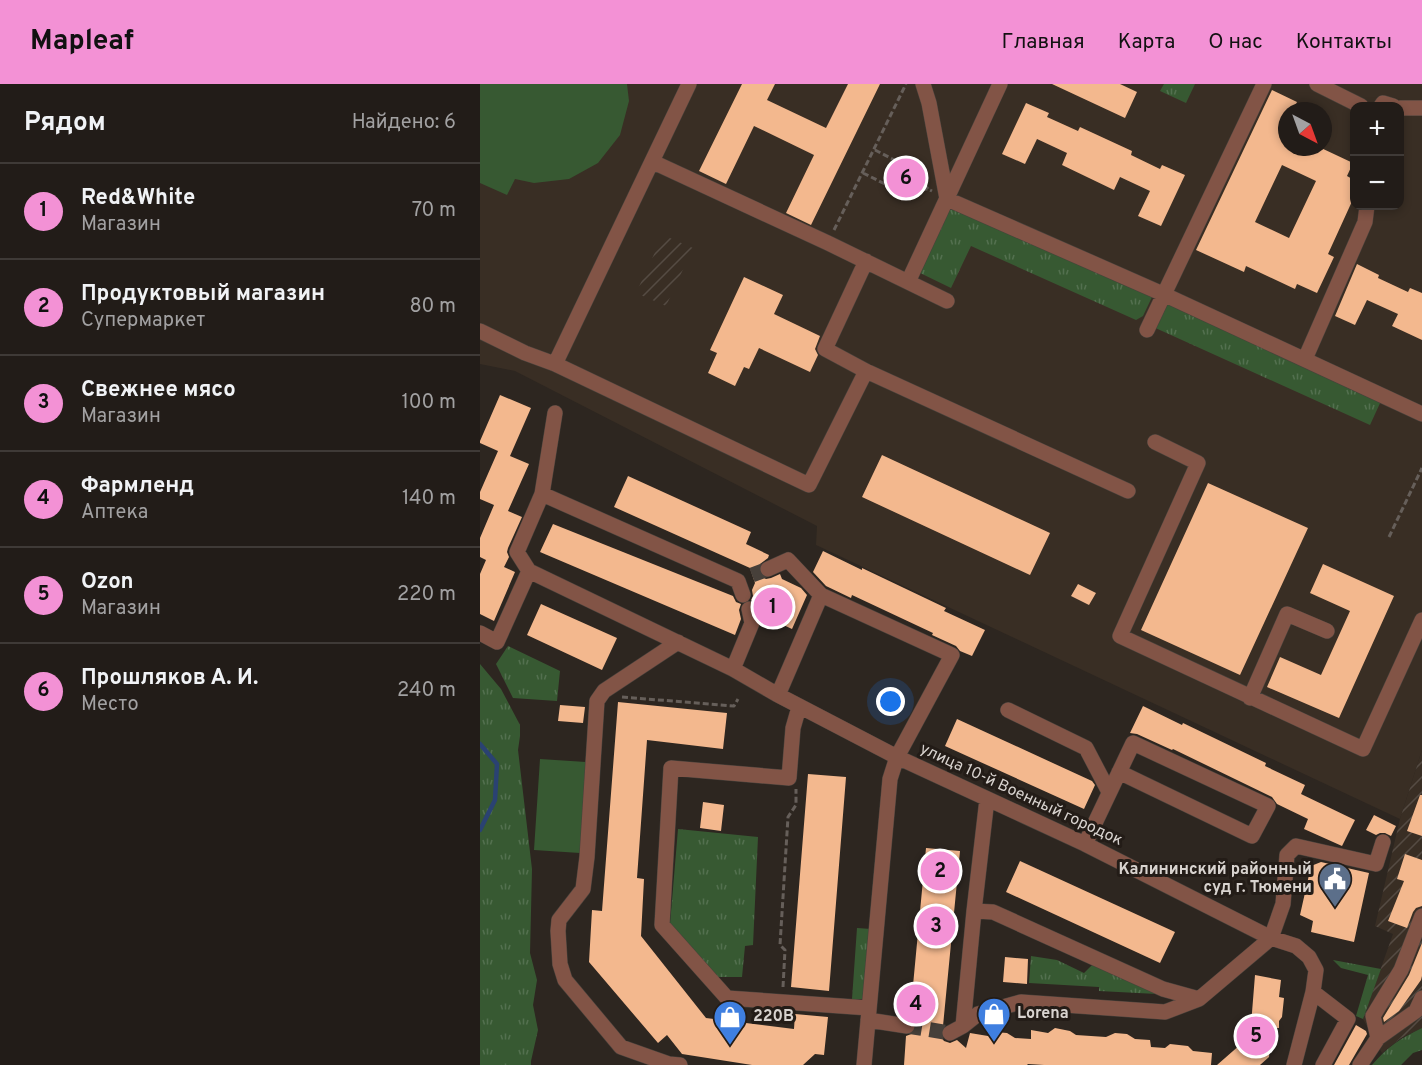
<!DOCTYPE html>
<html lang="ru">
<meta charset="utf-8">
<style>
:root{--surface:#221c18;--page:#2e2925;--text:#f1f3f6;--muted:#a2a1a2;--line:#3f3a37;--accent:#f391d5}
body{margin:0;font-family:Overpass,sans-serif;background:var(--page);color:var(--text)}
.controls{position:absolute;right:18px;top:18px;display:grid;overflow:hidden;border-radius:12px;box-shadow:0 3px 9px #0003}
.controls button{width:54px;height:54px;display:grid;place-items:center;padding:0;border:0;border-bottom:2px solid var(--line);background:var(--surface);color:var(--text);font:30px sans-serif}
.compass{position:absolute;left:798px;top:18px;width:54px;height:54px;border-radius:50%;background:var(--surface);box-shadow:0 3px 9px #0003;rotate:139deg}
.you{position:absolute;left:411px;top:618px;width:21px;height:21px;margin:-15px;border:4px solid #fff;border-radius:50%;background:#1a73e8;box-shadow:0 0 0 9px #1a73e833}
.badge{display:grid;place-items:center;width:39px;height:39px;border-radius:50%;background:var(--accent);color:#111;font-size:20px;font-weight:700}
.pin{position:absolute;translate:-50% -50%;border:3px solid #fff;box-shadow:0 2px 6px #0006}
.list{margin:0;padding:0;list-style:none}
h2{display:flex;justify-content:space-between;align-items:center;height:78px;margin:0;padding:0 24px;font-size:26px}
h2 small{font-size:20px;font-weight:400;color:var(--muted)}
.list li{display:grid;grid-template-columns:39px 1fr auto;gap:18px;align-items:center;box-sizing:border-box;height:96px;padding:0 24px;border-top:2px solid var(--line)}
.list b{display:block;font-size:22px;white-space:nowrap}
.list p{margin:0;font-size:20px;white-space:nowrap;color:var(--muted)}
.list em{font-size:20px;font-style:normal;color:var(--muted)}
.map{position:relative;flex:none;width:942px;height:981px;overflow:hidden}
header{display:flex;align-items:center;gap:36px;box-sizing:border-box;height:84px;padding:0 30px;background:var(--accent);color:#111}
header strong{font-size:28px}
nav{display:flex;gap:33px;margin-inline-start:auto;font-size:21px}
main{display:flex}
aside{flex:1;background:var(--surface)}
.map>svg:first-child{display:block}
.built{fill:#392e24;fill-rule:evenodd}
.industrial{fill:url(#industrial-furrows)}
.grass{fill:url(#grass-tufts)}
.pitch{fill:#375932}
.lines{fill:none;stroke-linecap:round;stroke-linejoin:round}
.stream{stroke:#2a4272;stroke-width:4.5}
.building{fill:#f3b88e;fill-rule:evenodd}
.minor-tunnel{stroke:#47403a;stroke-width:15;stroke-dasharray:15 8;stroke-linecap:butt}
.minor-casing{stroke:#48423c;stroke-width:16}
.path{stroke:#665f5a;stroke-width:3;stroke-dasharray:6 3;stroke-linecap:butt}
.minor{stroke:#825446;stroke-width:15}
.labels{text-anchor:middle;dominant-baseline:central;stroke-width:6;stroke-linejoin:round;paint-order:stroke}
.street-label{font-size:16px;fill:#d8d3cf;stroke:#231c17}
.poi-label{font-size:16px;font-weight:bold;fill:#d8d3cf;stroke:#231c17;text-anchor:start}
</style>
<header>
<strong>Mapleaf</strong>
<nav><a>Главная</a><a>Карта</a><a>О нас</a><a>Контакты</a></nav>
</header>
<main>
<aside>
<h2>Рядом<small>Найдено: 6</small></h2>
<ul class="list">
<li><span class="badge">1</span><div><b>Red&amp;White</b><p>Магазин</p></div><em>70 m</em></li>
<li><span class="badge">2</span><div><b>Продуктовый магазин</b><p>Супермаркет</p></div><em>80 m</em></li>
<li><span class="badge">3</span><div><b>Свежнее мясо</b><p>Магазин</p></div><em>100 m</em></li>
<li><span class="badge">4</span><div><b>Фармленд</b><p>Аптека</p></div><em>140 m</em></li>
<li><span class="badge">5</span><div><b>Ozon</b><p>Магазин</p></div><em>220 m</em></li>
<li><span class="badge">6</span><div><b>Прошляков А. И.</b><p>Место</p></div><em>240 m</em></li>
</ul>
</aside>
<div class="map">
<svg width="942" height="981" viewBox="0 0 942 981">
<defs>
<pattern id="industrial-furrows" width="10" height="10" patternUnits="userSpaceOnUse" patternTransform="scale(1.5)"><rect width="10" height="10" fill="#392e24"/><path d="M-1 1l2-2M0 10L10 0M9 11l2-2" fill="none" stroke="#554b43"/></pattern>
<pattern id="grass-tufts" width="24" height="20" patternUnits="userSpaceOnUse" patternTransform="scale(1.5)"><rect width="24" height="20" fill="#375932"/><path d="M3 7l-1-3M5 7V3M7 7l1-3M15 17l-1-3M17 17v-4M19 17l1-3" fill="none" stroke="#53704f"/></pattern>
</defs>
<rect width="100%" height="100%" fill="#2d2620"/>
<path class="built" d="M0,0H942V666L920,735L336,461L337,442L35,287L0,280ZM874,22H920V122H874ZM807,27H843V63H807Z"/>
<path class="industrial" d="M183,151L213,164L186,222L156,209Z
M942,666V944L921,954L902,969L883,935L913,850L895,842L920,735Z"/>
<path class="grass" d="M684,0H715L706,19L680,7Z
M474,121L672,213L663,232L656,236L491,162L471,204L436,187L466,123Z
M686,219L901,317L890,341L671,242Z
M28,562L80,587L77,617L33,614L16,580Z
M0,580L21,605L40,641V652L38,666L52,785L50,869L57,896L53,921L58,946L51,977V981H0Z
M198,745L278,753L273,861L265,862L262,893H237L190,840Z
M377,844L391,845L385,915H372Z
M551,872L577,876L604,889L614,879L677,910L619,907V903L549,899Z
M853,876L901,885L883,935L876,932L888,891L861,884Z
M942,944V966L933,969L921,981H892C907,963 921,954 942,944Z"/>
<path class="pitch" d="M0,0H147L149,17L140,51L118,79L89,95L54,99L35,95L27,111L0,99Z
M60,675L106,678L100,769L54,766Z"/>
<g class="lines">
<path class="stream" d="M0,660L17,680L15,716L0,746"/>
</g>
<path class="building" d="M262,0H295L287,16L346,44L368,0H400L331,141L306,129L334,71L274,42L246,100L219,87Z
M572,0H640L657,8L645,34Z
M792,6L817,18L813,27H807V63H839L873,79L867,92L874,96V113L848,170L854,173L837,209L817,200L815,205L766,182L764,188L716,166ZM802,81L836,97L809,154L775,138Z
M546,19L569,29L567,33L598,47L600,43L652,67L651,71L680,85L682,81L705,91L681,142L658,132L670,107L640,93L634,106L582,81L587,69L557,55L545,80L522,70Z
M877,180L899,191L898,194L928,208L930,204L942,209V256L912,242L918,230L887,216L875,241L855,232Z
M264,193L303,211L294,230L340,252L335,265L338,271L330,288L279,264L269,285L264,283L255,302L228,289L237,269L230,266Z
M20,311L51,324L30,372L49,380L28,427L42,433L28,464L27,468L29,473L24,483L35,488L14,537L0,530V490L6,476L0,473V454L14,421L0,415V408L18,367L0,359V357Z
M402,371L570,449L550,491L382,413Z
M148,392L271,448L266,460L289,471L288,474L280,480L278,485L280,490L279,494L282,493L286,495L291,494L300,490L302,495L321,504L327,511L312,545L284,532L281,533L277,519L271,516L273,512L272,506L275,499L270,484L134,423Z
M728,399L828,444L760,591L661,546Z
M73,440L253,512L256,518L261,520L259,526L261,535L255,551L60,468Z
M343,467L382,486V484L466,524L464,527L505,546L492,572L480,567L476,562L452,551L453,549L372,511L371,514L346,502L333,488Z
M843,480L914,512L859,634L787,603L800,573L841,591L870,527L830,509Z
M598,500L616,509L609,521L591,512Z
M61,520L137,554L122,586L47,551Z
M138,618L247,629L243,665L167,656L157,794L164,795L161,852L226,934L314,945L315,930L348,933L344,971L335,970L323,981H272L202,970L187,951L178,959L109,878L112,826L122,827Z
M80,621L105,623L103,639L78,637Z
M663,622L702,641L703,639L786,679L785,682L825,701L821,710L875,736L862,762L824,745L828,735L797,720L792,713L693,665L692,666L657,650L650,649Z
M477,635L612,697L615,701L604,725L465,662Z
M328,690L366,693L349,907L311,903Z
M940,711H942V752L927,747Z
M223,718L244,721L241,747L220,744Z
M894,731L916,742L911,752L905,749H900L896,751L886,746Z
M446,764L480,767L463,942L460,948L461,953L464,957L470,959L477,956L486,964L490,949L508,952L515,948L527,949L535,954L551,955V946L568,949L575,944L590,947L596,951L626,953L635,949L647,950L655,955L670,956L671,963L685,964L690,960L708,962L713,967L732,969L731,981H564L548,980L547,981H424L426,952L434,949L437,943L436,938L430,933Z
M925,770L942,776V822L936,824L933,828L927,844L908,837L924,797L917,795Z
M540,777L695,848L680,879L526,808Z
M841,778L889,789L874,858L831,848L833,837L820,831L831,782Z
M942,859V892L941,896L919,927L904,938L903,934L929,891Z
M525,873L548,875L547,900L523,898Z
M775,891L801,896L799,913L804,914L802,933L799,937V944H792L789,973L780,981H737L761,960L763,941H771Z
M876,941L886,947L887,950L869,981H854Z"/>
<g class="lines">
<path class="minor-tunnel" d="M272,491L288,485
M427,942L470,949"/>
<g class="minor-casing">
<path id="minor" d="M443,0L449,19L467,115L683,210L942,330
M837,0L881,22
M901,22L903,19L913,22
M920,24H942
M173,78L348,159L467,217
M386,177L345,265L386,287L648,407
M428,198L520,0
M667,246L784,0
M0,247L45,269L75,280L329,401L386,287
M825,275L885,138L887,122
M75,280L209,0
M675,358L718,379L640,552L883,665L942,536
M62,410L75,329
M288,485L308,476L341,511
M263,511L258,497L62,410L37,468L49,487L253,585L298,611L417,673L605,760L791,854L816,862L829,873L836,886L833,908L814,981
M0,549L17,558L49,487
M198,558L124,607L117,617L107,773L103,805L79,836L78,847L80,880L85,896L141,963L189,980L200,981
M253,585L272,539L269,525
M298,611L341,511L472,571L417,673L410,695L384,981
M770,614L807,530L847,547
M319,623L313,644L309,694L191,684L182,841L247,914L389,924
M528,626L606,664L629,708
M605,760L653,659L788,722L772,752L639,688
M494,827L513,828L683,905L719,915L791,854L803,820L807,771L816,762L896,780L903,758
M833,908L868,935L843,981
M388,936L427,942
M483,942L498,930L541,918L685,928L719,915
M470,949L483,942L494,827L507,715
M898,954L893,932L921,886L942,832
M880,981L898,954L936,927L942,914"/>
</g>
<path class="path" d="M395,66L432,85L448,105
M383,89L421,108L448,105L452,107
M354,146L426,0
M909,453L942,384
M142,613L254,622L258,615
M303,903L305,866L300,861L308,733L316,721V705"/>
<use href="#minor" class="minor"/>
</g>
<defs>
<g id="civic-pin" transform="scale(1.725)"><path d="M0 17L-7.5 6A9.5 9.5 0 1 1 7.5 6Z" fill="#5c6f8a" stroke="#231c17"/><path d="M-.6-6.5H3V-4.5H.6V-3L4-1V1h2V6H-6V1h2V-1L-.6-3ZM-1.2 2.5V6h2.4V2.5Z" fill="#fff"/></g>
<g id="shop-pin" transform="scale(1.725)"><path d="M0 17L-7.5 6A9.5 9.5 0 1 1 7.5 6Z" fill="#3f7fe0" stroke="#231c17"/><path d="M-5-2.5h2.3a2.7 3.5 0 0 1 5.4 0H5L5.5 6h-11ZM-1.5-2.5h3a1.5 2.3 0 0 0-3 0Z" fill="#fff"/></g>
</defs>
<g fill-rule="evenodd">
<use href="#civic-pin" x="855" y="795"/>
<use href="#shop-pin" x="514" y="930"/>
<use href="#shop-pin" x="250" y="933"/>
</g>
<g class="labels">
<g class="street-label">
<text transform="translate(541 711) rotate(25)">улица 10-й Военный городок</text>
</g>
<g class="poi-label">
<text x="832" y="786" text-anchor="end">Калининский районный<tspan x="832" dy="18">суд г. Тюмени</tspan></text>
<text x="537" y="930">Lorena</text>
<text x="273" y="933">220В</text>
</g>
</g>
</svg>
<div class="controls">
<button>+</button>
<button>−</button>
</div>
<svg class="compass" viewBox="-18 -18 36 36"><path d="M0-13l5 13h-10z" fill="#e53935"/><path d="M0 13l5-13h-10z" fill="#a2a1a2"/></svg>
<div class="you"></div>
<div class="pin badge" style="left:293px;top:523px">1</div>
<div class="pin badge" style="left:460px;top:787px">2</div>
<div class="pin badge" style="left:456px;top:842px">3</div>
<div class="pin badge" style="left:436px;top:920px">4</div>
<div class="pin badge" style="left:776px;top:952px">5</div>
<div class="pin badge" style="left:426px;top:94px">6</div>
</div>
</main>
